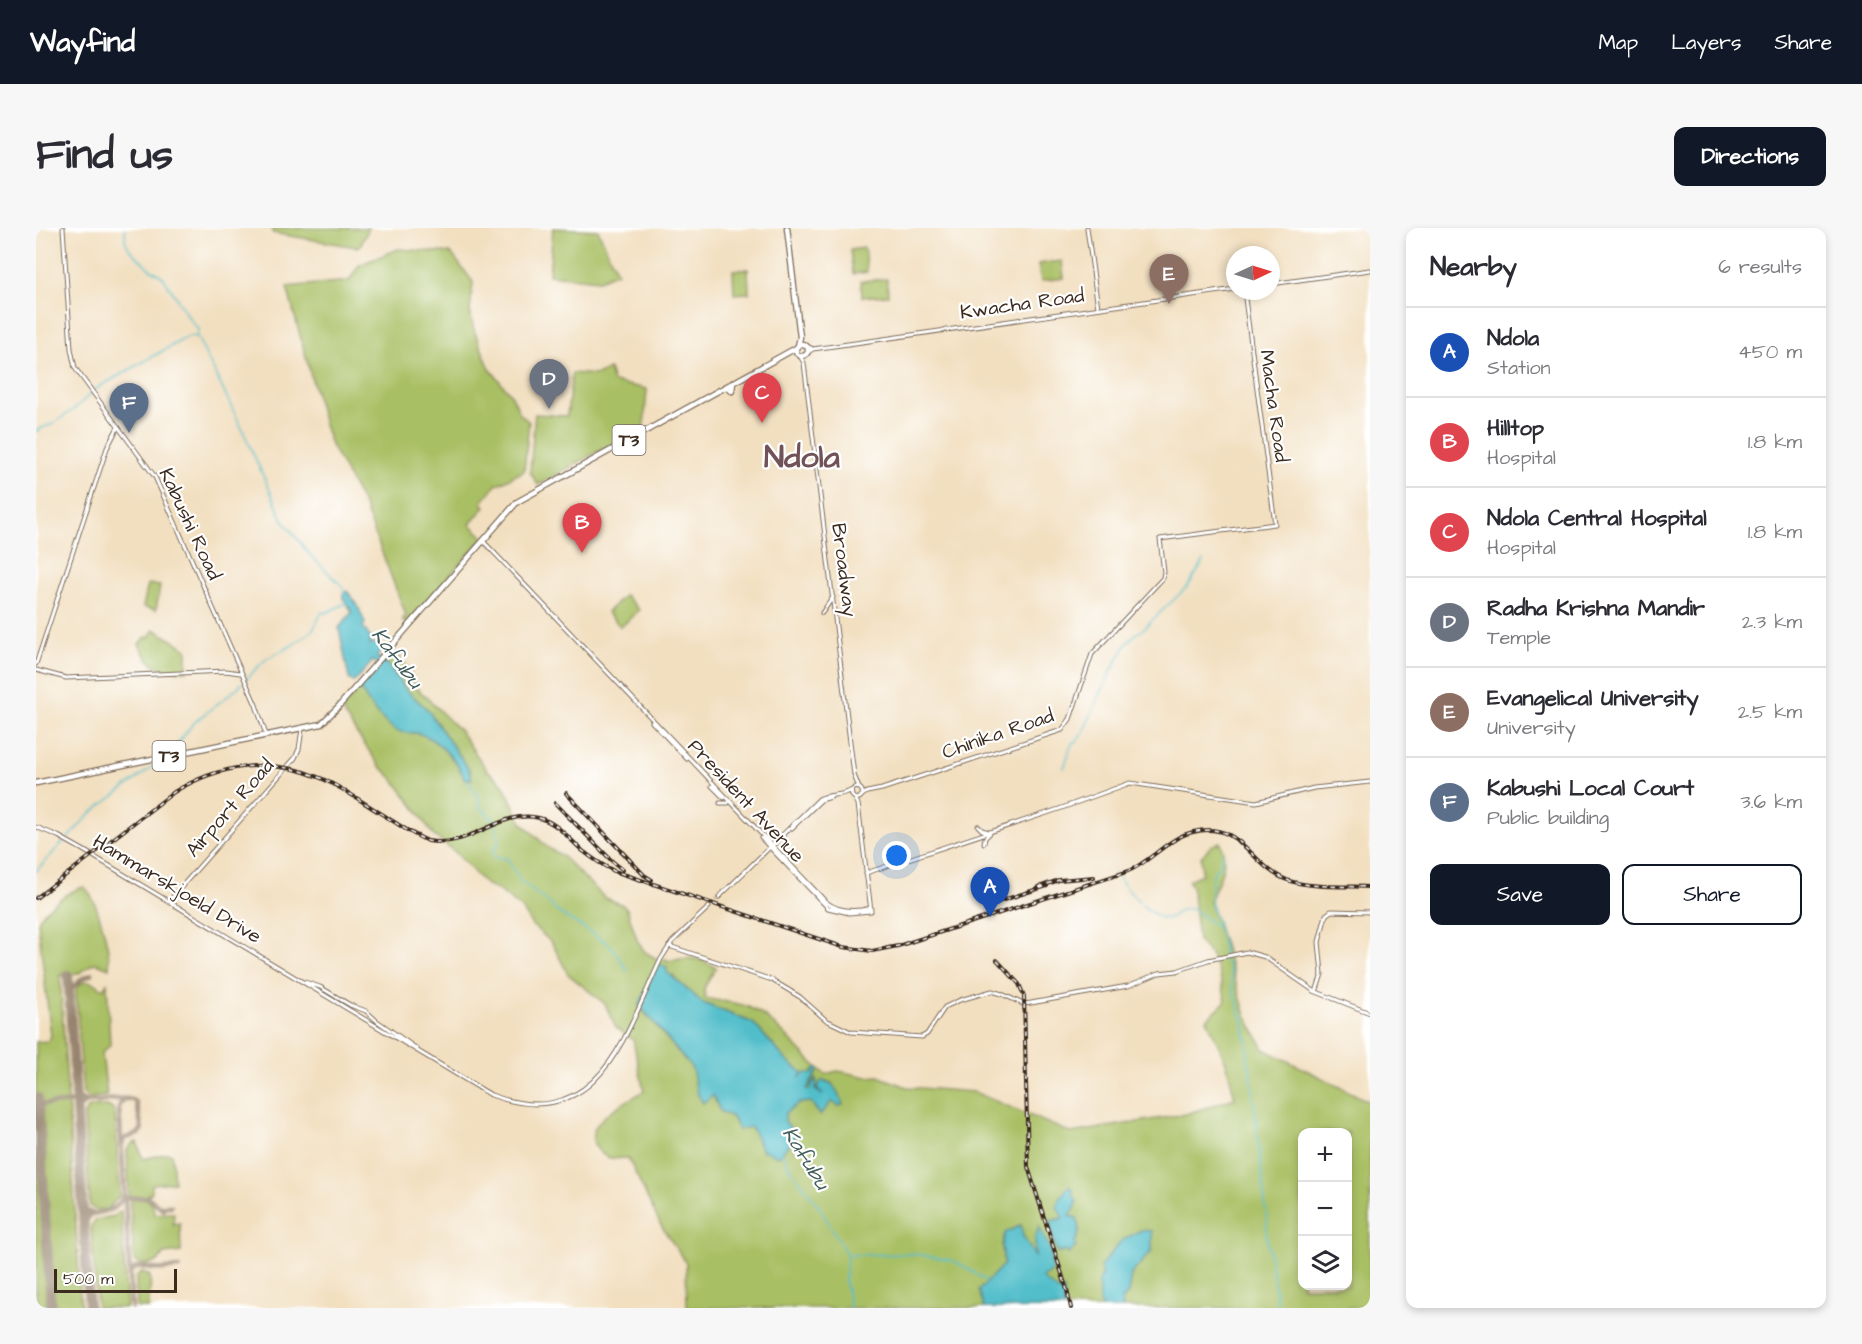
<!DOCTYPE html>
<meta charset="utf-8">
<style>
:root{--surface:#fff;--page:#f7f7f7;--text:#2b2b33;--muted:#7c7c81;--line:#e1e1e2;--accent:#111827}
body{margin:0;font-family:"Architects Daughter",sans-serif;background:var(--page);color:var(--text)}
.controls{position:absolute;right:18px;bottom:18px;display:grid;overflow:hidden;border-radius:12px;box-shadow:0 3px 9px #0003}
.controls button{width:54px;height:54px;display:grid;place-items:center;padding:0;border:0;border-bottom:2px solid var(--line);background:var(--surface);color:var(--text);font:30px sans-serif}
.compass{position:absolute;left:1190px;top:18px;width:54px;height:54px;border-radius:50%;background:var(--surface);box-shadow:0 3px 9px #0003;rotate:86deg}
.scale{position:absolute;left:18px;bottom:15px;width:123px;box-sizing:border-box;padding-left:6px;border:3px solid #3b2a1e;border-top:0;font-size:16px;line-height:21px;white-space:nowrap;color:#3b2a1e;-webkit-text-stroke:4px #fff;paint-order:stroke}
.you{position:absolute;left:861px;top:628px;width:21px;height:21px;margin:-15px;border:4px solid #fff;border-radius:50%;background:#1a73e8;box-shadow:0 0 0 9px #1a73e833}
.badge{display:grid;place-items:center;width:39px;height:39px;border-radius:50%;background:var(--accent);color:#fff;font-size:20px;font-weight:700}
.pin{position:absolute;translate:-50% -50px;filter:drop-shadow(0 2px 3px #0008)}
.pin::after{content:'';position:absolute;top:32px;width:21px;height:18px;background:inherit;clip-path:polygon(0 0,100% 0,50% 100%)}
.list{margin:0;padding:0;list-style:none}
h2{display:flex;justify-content:space-between;align-items:center;height:78px;margin:0;padding:0 24px;font-size:26px}
h2 small{font-size:20px;font-weight:400;color:var(--muted)}
.list li{display:grid;grid-template-columns:39px 1fr auto;gap:18px;align-items:center;box-sizing:border-box;height:90px;padding:0 24px;border-top:2px solid var(--line)}
.list b{display:block;font-size:22px;white-space:nowrap}
.list p{margin:0;font-size:20px;white-space:nowrap;color:var(--muted)}
.list em{font-size:20px;font-style:normal;color:var(--muted)}
.actions{display:flex;gap:12px;padding:18px 24px}
.actions a{flex:1;padding:14px 0;border:2px solid var(--accent);border-radius:12px;text-align:center;font-size:21px;color:var(--accent)}
.actions .main{background:var(--accent);color:#fff}
.icon{flex:none;width:33px;height:33px;fill:none;stroke:currentColor;stroke-width:2;stroke-linecap:round;stroke-linejoin:round}
.map{position:relative;flex:none;width:1334px;height:1080px;overflow:hidden;border-radius:12px}
header{display:flex;align-items:center;gap:36px;box-sizing:border-box;height:84px;padding:0 30px;background:var(--accent);color:#fff}
header strong{font-size:28px}
nav{display:flex;gap:33px;margin-inline-start:auto;font-size:21px}
.intro{display:flex;align-items:center;justify-content:space-between;box-sizing:border-box;height:144px;padding:0 36px}
h1{margin:0;font-size:42px}
.button{padding:15px 27px;border-radius:12px;background:var(--accent);color:#fff;font-size:21px;font-weight:700}
main{display:flex;gap:36px;padding:0 36px}
aside{flex:1;background:var(--surface);border-radius:12px;box-shadow:0 3px 9px #0003}
.map>svg:first-child{display:block}
.green{fill:#a9bf64;stroke:#727441;stroke-width:1.5;fill-rule:evenodd}
.water{fill:#51beca;stroke:#467474;stroke-width:1.5}
.lines{fill:none;stroke-linecap:round;stroke-linejoin:round}
.stream{stroke:#51beca;stroke-width:1.5}
.taxiway{stroke:#96846f;stroke-width:4.5}
.runway{stroke:#96846f;stroke-width:10}
.secondary-tunnel{stroke:#cdbba0;stroke-width:3;stroke-dasharray:3 1.5;stroke-linecap:butt}
.tertiary-casing{stroke:#7b6957;stroke-width:5}
.secondary-casing{stroke:#7b6957;stroke-width:5}
.trunk-casing{stroke:#7b6957;stroke-width:7}
.tertiary{stroke:#fff;stroke-width:3}
.secondary{stroke:#fff;stroke-width:3}
.trunk{stroke:#fff;stroke-width:4.5}
.rail-casing{stroke:#3b2a1e;stroke-width:4}
.rail{stroke:#fff;stroke-width:1.5;stroke-dasharray:4.5;stroke-linecap:butt}
.labels{text-anchor:middle;dominant-baseline:central;stroke-width:4.5;stroke-linejoin:round;paint-order:stroke}
.shield{fill:#fff;stroke:#766a62;stroke-width:1.5}
.shield-label{font-size:18px;font-weight:bold;fill:#3b2a1e}
.street-label{font-size:20px;fill:#3b2a1e;stroke:#fff}
.water-label{font-size:21px;font-style:italic;fill:#435e5a;stroke:#fff}
.town-label{font-size:32px;font-weight:bold;fill:#715259;stroke:#fff}
</style>
<header>
<strong>Wayfind</strong>
<nav><a>Map</a><a>Layers</a><a>Share</a></nav>
</header>
<div class="intro"><h1>Find us</h1><a class="button">Directions</a></div>
<main>
<div class="map">
<svg width="1334" height="1080" viewBox="0 0 1334 1080">
<rect width="100%" height="100%" fill="#fff"/>
<filter id="ink" filterUnits="userSpaceOnUse"><feTurbulence type="fractalNoise" baseFrequency=".0167" numOctaves="2"/><feDisplacementMap in="SourceGraphic" scale="12" xChannelSelector="R" yChannelSelector="G"/><feConvolveMatrix kernelMatrix="1 2 1 2 8 2 1 2 1" color-interpolation-filters="sRGB"/></filter>
<filter id="wash" filterUnits="userSpaceOnUse"><feTurbulence type="fractalNoise" baseFrequency=".008" numOctaves="4" result="noise"/><feDisplacementMap in="SourceGraphic" scale="24" xChannelSelector="R" yChannelSelector="G"/><feGaussianBlur stdDeviation="1.35" result="paint"/><feColorMatrix in="noise" values="0 0 0 0 0 0 0 0 0 0 0 0 0 0 0 0 0 1.4 0 .05"/><feComposite in="paint" operator="in"/></filter>
<g filter="url(#wash)">
<rect width="100%" height="100%" fill="#f2dfc0"/>
<path class="green" d="M235,0H333L324,18L320,19L237,5Z
M517,0L562,2L581,44L563,52L513,47Z
M828,20L831,44L817,46L814,22Z
M362,21L415,25L437,54L434,83L438,102L454,141L476,168L484,186L493,194L488,243L460,257L446,274L449,279L434,296L448,309L371,395L366,393L370,387L329,280L295,217L289,200L251,59L313,53L323,37Z
M1026,33L1028,50L1005,53L1002,36Z
M712,41L713,65L698,66L697,42Z
M851,51L852,67L826,69L825,53Z
M573,141L577,154L611,161L608,198L502,257L494,244L499,186L531,188L536,145L561,147Z
M112,356L124,358L120,382L107,379Z
M589,367L603,382L585,399L571,384Z
M118,401L151,421V443C125,443 115,441 103,416L110,409L112,410Z
M361,425L373,441L380,459L424,503L451,542L467,556L486,595L512,620L525,627L569,670L585,676L591,681L602,714L609,724L624,733L629,731L635,733C651,728 667,730 680,740L668,760L669,770C682,773 698,774 710,778C739,790 758,819 781,839L775,846L763,849L766,844L752,834L717,795L667,775L643,756L637,747L603,778L657,841L667,875L677,867L684,883L696,889L702,902L715,898L726,922L749,893V885L764,875L775,874L784,887L797,858L796,855L787,852V867L776,860L773,863L771,861L783,841L789,846L802,843L831,849L842,848L871,859L938,864L1035,905L1150,886L1199,870L1191,837L1171,791L1190,773L1183,745L1174,726L1162,713L1156,658L1152,652L1166,646L1165,629L1175,618L1184,614C1194,636 1182,652 1174,673L1210,787L1228,821L1334,874V1080H1087L1086,1073L1092,1065L1095,1046L1116,1023V1003C1091,1001 1075,1024 1067,1047C1064,1056 1065,1071 1065,1080H1028V1062L1022,1063L1005,1050L1016,1043L1015,1023L999,1011L1000,1030L987,1008L985,997L966,1017L968,1036L944,1062L948,1080H651L650,1035L624,996L592,930C580,931 570,932 562,922C540,896 591,874 608,863L597,812L580,800L569,776L532,746L516,715L496,697L486,681L462,662L449,656L419,624L398,608L379,580L358,552L343,537L310,490L306,481L324,460C331,474 344,491 357,500C364,505 371,503 379,505C399,507 422,534 429,551L435,544L391,481L370,462L358,444L346,432ZM1266,904H1312V1058H1266ZM1033,988L1036,990L1039,1014L1030,1023L1023,1025L1017,1012L1014,993Z
M48,659C61,668 75,724 73,740C51,730 59,738 43,745C38,748 30,746 24,747L45,1080H5L4,1075L0,1074V814L12,813L15,808L2,694C6,681 34,662 48,659Z
M51,753L60,756L67,761L71,755L74,817L66,825L71,868L53,870L47,865L40,762L45,755Z
M71,878L77,881L79,886L84,967L72,981L60,982L54,978L48,886L54,879Z
M101,914L107,931L132,925L136,926L138,954L116,956V964C111,969 100,970 93,967L91,922L96,916Z
M110,970L117,977L118,986L138,985L137,996L144,995L145,1024L127,1026C124,1037 107,1040 98,1032L94,974L97,971Z
M85,983L91,1080H61L55,998L60,992L78,988Z
M106,1044L114,1048C116,1060 112,1069 113,1080H101L100,1049Z"/>
<path class="water" d="M311,363L321,376L329,395L327,399L335,411L334,416L340,415L346,421L341,429L350,434L370,462L391,481L432,540L436,551H429C422,534 399,507 379,505C371,504 365,506 357,500C344,491 331,474 324,460L333,448L336,449L343,441L342,436L337,433L318,454L313,451L303,400L316,384L307,370V366Z
M622,736L631,739V744L667,775L717,795L752,834L766,844L764,849L769,845L776,846L781,839L783,841L771,861L773,862L775,861V858L780,851L781,856L779,862L787,867L781,861L785,853L787,852C800,857 802,864 807,877L802,878L796,873L784,887L775,874L764,875L749,885V893L760,908L743,928L726,922L715,899L702,902L696,889L684,883L677,867L667,875L661,865L656,840L603,777Z
M1033,958L1037,962V968L1041,972L1039,981L1033,988L1041,990C1045,998 1044,1006 1039,1014L1040,1019L1032,1026L1030,1023L1022,1025L1017,1012L1014,993L1027,990L1021,979L1024,970Z
M985,997L987,1008L999,1029V1011L1003,998L1015,1023L1016,1043L1006,1050L1022,1063L1028,1062V1080H948L943,1062L968,1036L966,1017L969,1005Z
M1105,1002L1116,1003V1023L1095,1046L1092,1065L1086,1073L1087,1080H1065L1062,1055L1066,1048L1064,1039L1085,1013Z"/>
<g class="lines">
<path class="stream" d="M89,0V12L93,21L113,40L127,49L155,93L162,101L161,109L202,192L248,294L275,328L307,359L308,366
M0,204L3,201L17,196L37,182L61,160L153,108L161,109
M210,451L230,431L255,418L272,406L278,400L286,384L290,385L312,374
M130,528L131,524C144,517 149,504 159,494C174,480 192,470 206,455
M1028,540L1036,515L1040,514L1046,506C1056,487 1087,407 1105,403L1152,358L1168,333
M432,553L441,566L445,581C458,588 462,602 463,615L457,621V626L460,630H471L484,653L514,676L520,683L573,716C581,724 585,734 592,743
M31,611L54,586L119,537L130,532
M0,643L28,613
M1078,643L1080,646
M1083,649L1085,652
M1086,654L1088,657
M1089,659L1104,674
M1106,677C1140,707 1135,677 1155,681C1159,682 1179,697 1181,700C1187,709 1186,722 1189,732C1189,734 1192,736 1193,739C1195,746 1196,755 1197,761C1199,770 1204,778 1205,788L1207,789V796L1209,797V804H1210L1208,807L1211,811L1212,836L1214,838L1231,993L1230,1004L1242,1080
M1181,698L1182,695C1172,681 1175,659 1178,643C1185,640 1185,631 1187,624
M746,924L751,936L784,980L811,1027L880,1026L918,1033L950,1052
M811,1028L809,1053L814,1080"/>
<path class="taxiway" d="M33,764L45,751L56,746
M39,860L41,868C55,883 84,863 100,874L106,901L102,906L90,910L86,916
M90,871L86,873L83,879L96,1080
M2,877L40,874
M41,890L42,879L51,874
M89,970L112,969L127,981
M46,971L49,982L58,986
M123,978H135
M48,999L53,988C67,982 81,985 87,968
M94,1044C102,1036 108,1040 118,1041C125,1042 135,1040 143,1040"/>
<path class="runway" d="M32,747L53,1080
M2,870L15,1080"/>
</g>
</g>
<g filter="url(#ink)">
<g class="lines">
<path class="secondary-tunnel" d="M673,679L683,669"/>
<g class="tertiary-casing">
<path id="tertiary" d="M1051,0L1062,80
M0,436L71,220L82,199
M0,442L30,450L190,443L204,445
M942,598L946,602L953,604
M948,615L949,610L954,605
M830,645L1023,581L1094,555L1220,574L1278,560L1334,554
M132,674L259,530L263,521L266,501
M633,718L736,752L764,769L790,792L815,804L886,809L891,806L909,779L924,772L956,763L966,766L987,776L995,775L1092,758L1123,745L1141,743L1172,732L1211,724L1229,729L1278,763L1334,785
M1280,764L1286,746L1283,714L1290,687L1295,683L1334,684"/>
</g>
<g class="secondary-casing">
<path id="secondary" d="M27,0L35,121L39,140L119,249L220,477L230,507
M1235,56L1334,42
M771,118L777,121
M777,121L1199,61
M771,125L777,121
M764,128L768,135L818,547L823,560
M448,314L790,674C803,684 820,684 835,680
M786,385L797,369
M616,494L651,531
M676,558L688,570
M815.5 565a5.5 5.5 0 1 1 11 0a5.5 5.5 0 1 1-11 0Z
M825,568L831,564L846,561L1026,502L1034,491L1056,426L1127,350L1128,344L1124,311L1239,296L1208,63
M684,575H692
M0,599L22,608L47,622L455,867C564,907 589,806 625,731L636,714L673,679
M756,600L785,572L795,569
M725,610L792,680L813,685L835,683L822,576L819,570
M736,618L747,608
M683,669L783,571C793,565 806,569 816,562
M269,754L284,759L314,777L330,783L341,793L381,821"/>
</g>
<g class="trunk-casing">
<path id="trunk" d="M751,0L764,109L762,118
M760 122a6 6 0 1 1 12 0a6 6 0 1 1-12 0Z
M689,159L696,163L697,155
M0,555L285,496L303,478L481,274L760,120"/>
</g>
<use href="#tertiary" class="tertiary"/>
<use href="#secondary" class="secondary"/>
<use href="#trunk" class="trunk"/>
<g class="rail-casing">
<path id="rail" d="M530,565L608,647L616,652
M519,575L576,633L587,642
M1003,659L1023,652L1058,649
M0,670L138,564C182,537 233,529 282,549C302,557 322,571 341,583C358,593 374,606 392,613C435,621 465,580 503,590C522,595 533,611 547,623C557,631 566,637 578,643L807,719L836,723L862,718L1090,644C1114,635 1131,610 1157,604C1206,592 1214,638 1251,652C1272,660 1311,658 1334,659
M961,674L1011,658
M961,732L983,756L988,768L992,939L1031,1062L1035,1080"/>
</g>
<use href="#rail" class="rail"/>
</g>
</g>
<g class="labels">
<g class="shield">
<rect x="576.5" y="197" width="33" height="30" rx="4.5"/>
<rect x="116.5" y="513" width="33" height="30" rx="4.5"/>
</g>
<g class="shield-label">
<text x="593" y="212">T3</text>
<text x="133" y="528">T3</text>
</g>
<g class="street-label">
<text transform="translate(986 76) rotate(-8)">Kwacha Road</text>
<text transform="translate(1238 178) rotate(82)">Macha Road</text>
<text transform="translate(154 296) rotate(65)">Kabushi Road</text>
<text transform="translate(808 342) rotate(83)">Broadway</text>
<text transform="translate(962 506) rotate(-19)">Chinika Road</text>
<text transform="translate(710 573) rotate(47)">President Avenue</text>
<text transform="translate(194 580) rotate(-49)">Airport Road</text>
<text transform="translate(141 661) rotate(31)">Hammarskjoeld Drive</text>
</g>
<g class="water-label">
<text transform="translate(361 430) rotate(53)">Kafubu</text>
<text transform="translate(770 930) rotate(58)">Kafubu</text>
</g>
<g class="town-label">
<text x="766" y="229">Ndola</text>
</g>
</g>
</svg>
<div class="controls">
<button>+</button>
<button>−</button>
<button><svg class="icon" aria-label="layers" viewBox="0 0 24 24"><path d="M12 4l9 5-9 5-9-5zM3 14l9 5 9-5"/></svg></button>
</div>
<svg class="compass" viewBox="-18 -18 36 36"><path d="M0-13l5 13h-10z" fill="#e53935"/><path d="M0 13l5-13h-10z" fill="#7c7c81"/></svg>
<div class="scale">500 m</div>
<div class="you"></div>
<div class="pin badge" style="left:954px;top:689px;background:#1a4fb4">A</div>
<div class="pin badge" style="left:546px;top:325px;background:#e0444e">B</div>
<div class="pin badge" style="left:726px;top:195px;background:#e0444e">C</div>
<div class="pin badge" style="left:513px;top:181px;background:#6b7280">D</div>
<div class="pin badge" style="left:1133px;top:76px;background:#8d6e63">E</div>
<div class="pin badge" style="left:93px;top:205px;background:#5c6f8a">F</div>
</div>
<aside>
<h2>Nearby<small>6 results</small></h2>
<ul class="list">
<li><span class="badge" style="background:#1a4fb4">A</span><div><b>Ndola</b><p>Station</p></div><em>450 m</em></li>
<li><span class="badge" style="background:#e0444e">B</span><div><b>Hilltop</b><p>Hospital</p></div><em>1.8 km</em></li>
<li><span class="badge" style="background:#e0444e">C</span><div><b>Ndola Central Hospital</b><p>Hospital</p></div><em>1.8 km</em></li>
<li><span class="badge" style="background:#6b7280">D</span><div><b>Radha Krishna Mandir</b><p>Temple</p></div><em>2.3 km</em></li>
<li><span class="badge" style="background:#8d6e63">E</span><div><b>Evangelical University</b><p>University</p></div><em>2.5 km</em></li>
<li><span class="badge" style="background:#5c6f8a">F</span><div><b>Kabushi Local Court</b><p>Public building</p></div><em>3.6 km</em></li>
</ul>
<div class="actions"><a class="main">Save</a><a>Share</a></div>
</aside>
</main>
